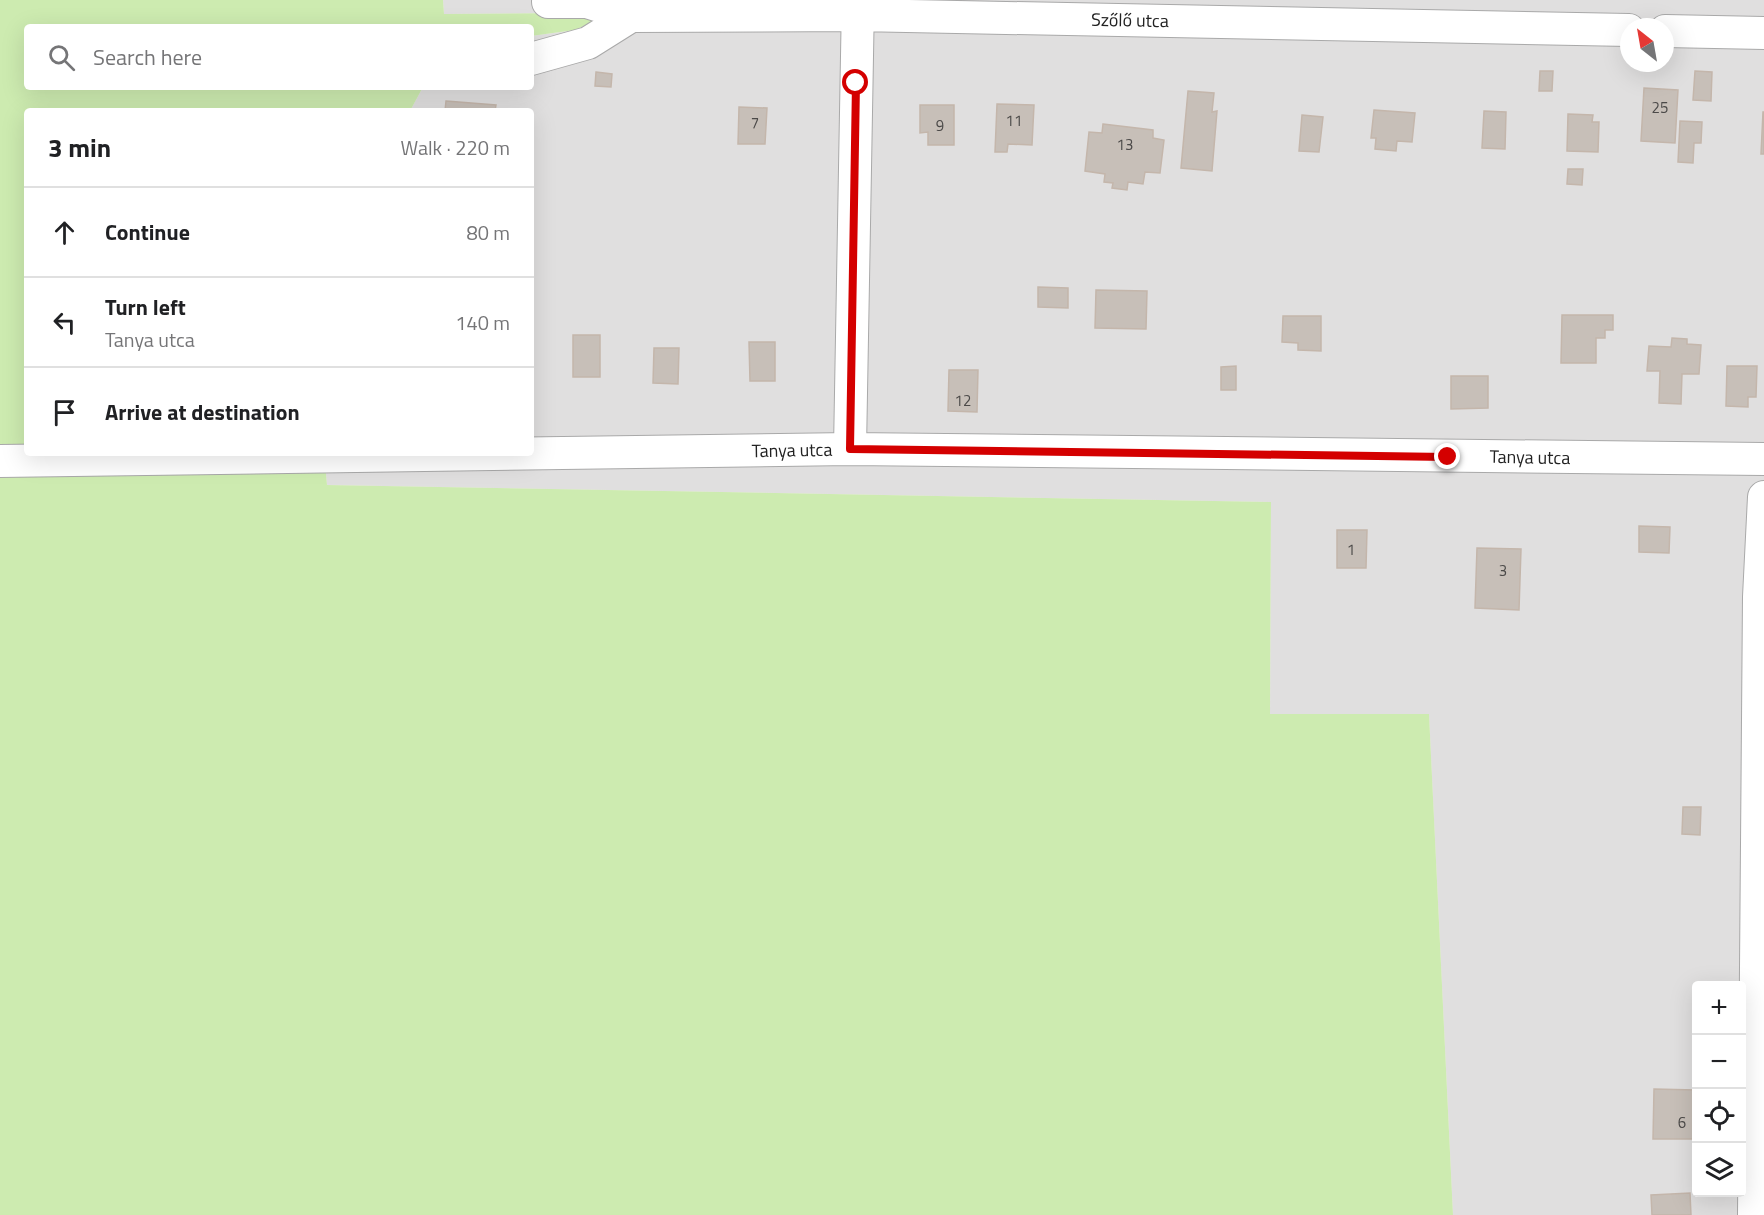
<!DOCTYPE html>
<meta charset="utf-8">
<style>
:root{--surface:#fff;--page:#f2f2f2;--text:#202124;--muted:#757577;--line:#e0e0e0}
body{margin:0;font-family:"Titillium Web",sans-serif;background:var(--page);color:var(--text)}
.controls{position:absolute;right:18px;bottom:18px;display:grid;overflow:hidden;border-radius:6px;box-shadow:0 6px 24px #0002}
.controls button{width:54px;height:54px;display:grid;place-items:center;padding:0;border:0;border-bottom:2px solid var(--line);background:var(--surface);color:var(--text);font:30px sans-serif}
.compass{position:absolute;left:1620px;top:18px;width:54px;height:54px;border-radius:50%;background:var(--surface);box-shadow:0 6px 24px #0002;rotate:329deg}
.stop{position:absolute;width:18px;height:18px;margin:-14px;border:4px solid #d40000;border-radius:50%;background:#fff}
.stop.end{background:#d40000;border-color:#fff;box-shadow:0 2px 6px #0008}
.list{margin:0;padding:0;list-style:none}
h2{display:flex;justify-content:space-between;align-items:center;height:78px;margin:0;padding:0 24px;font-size:26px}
h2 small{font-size:20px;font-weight:400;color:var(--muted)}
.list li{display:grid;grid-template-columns:39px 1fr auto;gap:18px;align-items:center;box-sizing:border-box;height:90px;padding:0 24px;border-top:2px solid var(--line)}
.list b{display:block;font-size:22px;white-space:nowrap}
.list p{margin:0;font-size:20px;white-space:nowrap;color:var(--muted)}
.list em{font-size:20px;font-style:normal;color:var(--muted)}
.icon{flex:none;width:33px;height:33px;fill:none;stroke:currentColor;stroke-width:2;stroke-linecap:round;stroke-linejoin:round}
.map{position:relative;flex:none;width:1764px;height:1215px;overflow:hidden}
.search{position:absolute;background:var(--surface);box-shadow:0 6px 24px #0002;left:24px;top:24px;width:510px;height:66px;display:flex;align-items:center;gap:15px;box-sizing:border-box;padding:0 21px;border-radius:6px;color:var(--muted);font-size:22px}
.panel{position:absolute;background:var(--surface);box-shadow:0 6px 24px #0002;left:24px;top:108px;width:510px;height:348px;border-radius:6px}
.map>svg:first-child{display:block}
.residential{fill:#e0dfdf;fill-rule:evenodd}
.grass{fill:#cdebb0}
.building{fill:#c7bfb8;stroke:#c4b6ab;stroke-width:1.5}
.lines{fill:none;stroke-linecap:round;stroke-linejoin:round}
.minor-casing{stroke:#a9a9a9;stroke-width:34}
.minor{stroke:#fff;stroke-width:32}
.route{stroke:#d40000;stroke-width:8}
.labels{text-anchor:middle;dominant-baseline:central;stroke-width:4.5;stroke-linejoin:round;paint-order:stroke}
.number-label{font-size:15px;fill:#4b4948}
.street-label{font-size:18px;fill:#222;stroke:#fff}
</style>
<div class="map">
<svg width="1764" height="1215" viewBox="0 0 1764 1215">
<rect width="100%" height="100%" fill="#f2efe9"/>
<path class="residential" d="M443,0H1764V1215H1453L1429,715L1270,714L1271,502L327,485L324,453H531V111H410L423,87H531V36L575,30V13L444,14ZM1629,27H1665V63H1629ZM1696,986H1742V1192H1696Z"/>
<path class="grass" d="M0,0H443L444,14L575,13L596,20L575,30L531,36V27H27V87H423L410,111H27V453H324L327,485L1271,502L1270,714H1429L1453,1215H0Z"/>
<path class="building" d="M1540,71H1553L1552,91H1539Z
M1695,71L1712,72L1711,101L1693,100Z
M596,72L612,74L611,87L595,86Z
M1644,88L1678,90L1675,143L1641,141Z
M1188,91L1214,93L1212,112L1217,111L1212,171L1181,168Z
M446,101L496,105L495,111H445Z
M997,104L1034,105L1032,145L1008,144L1007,152H995Z
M920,105H954V145H928V132L920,133Z
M739,107L767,108L765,144H738Z
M1374,110L1415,113L1412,142L1397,141L1396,151L1375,149L1376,138H1371Z
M1484,111L1506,112L1505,149L1482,148Z
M1763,112H1764V154H1761Z
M1568,114L1593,115L1592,122H1599L1598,152L1567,151Z
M1302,115L1323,117L1319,152L1299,151Z
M1680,121L1702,122L1701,143H1694L1693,163L1678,162Z
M1103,124L1153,130V138L1164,140L1160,173L1145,172L1143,184L1128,182L1127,190L1112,188L1113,183L1104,182L1105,174L1085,171L1089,132L1102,133Z
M1568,169H1583L1582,185L1567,184Z
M1038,287L1068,288V308L1038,307Z
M1096,290L1147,291L1146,329L1095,328Z
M1562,315H1613V330H1605V338H1596V363H1561Z
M1283,316H1321V351L1298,350V343L1282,342Z
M573,335H600V377H573Z
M1672,338L1687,339V344L1701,345L1699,374H1682L1681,404L1659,403L1660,371H1647L1649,346L1671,347Z
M749,342H775V381H750Z
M654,348H679L678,384L653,383Z
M1236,366V390H1221V367Z
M1727,366H1757L1756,397H1748V407L1726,406Z
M949,370H978L977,412L948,411Z
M1451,376H1488V408L1451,409Z
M1639,526L1670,527L1669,553L1639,552Z
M1337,530H1367L1366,568H1337Z
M1477,548L1521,549L1519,610L1475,608Z
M1683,807H1701L1700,835L1682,834Z
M1654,1089L1695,1090L1694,1139H1653Z
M1690,1193L1691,1215H1652L1651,1195Z"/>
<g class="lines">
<g class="minor-casing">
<path id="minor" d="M548,2H587L631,16
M1665,31L1764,33
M531,59L588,43L631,16L857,15L1629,30
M850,449L858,0
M0,461L850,449L1764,459
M1754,1215L1759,597L1764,497"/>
</g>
<use href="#minor" class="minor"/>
</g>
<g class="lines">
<path class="route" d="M856,83L850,449L1448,457"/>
</g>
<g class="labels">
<g class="number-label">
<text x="1660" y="107">25</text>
<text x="1014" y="120">11</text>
<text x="755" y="122">7</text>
<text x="940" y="125">9</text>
<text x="1125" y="144">13</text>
<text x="963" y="400">12</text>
<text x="1351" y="549">1</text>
<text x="1503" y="570">3</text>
<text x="1682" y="1122">6</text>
</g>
<g class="street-label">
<text transform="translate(1130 20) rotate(1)">Szőlő utca</text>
<text transform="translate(792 450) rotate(-1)">Tanya utca</text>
<text transform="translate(1530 457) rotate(1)">Tanya utca</text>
</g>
</g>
</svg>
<div class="controls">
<button>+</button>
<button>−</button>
<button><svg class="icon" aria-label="locate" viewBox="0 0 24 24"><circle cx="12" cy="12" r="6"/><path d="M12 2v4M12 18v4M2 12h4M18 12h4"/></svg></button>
<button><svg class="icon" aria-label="layers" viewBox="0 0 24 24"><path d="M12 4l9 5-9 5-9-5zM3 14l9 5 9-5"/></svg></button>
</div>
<svg class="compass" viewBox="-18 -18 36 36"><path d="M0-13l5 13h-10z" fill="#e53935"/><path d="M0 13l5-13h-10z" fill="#757577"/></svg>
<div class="stop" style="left:856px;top:83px"></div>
<div class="stop end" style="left:1448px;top:457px"></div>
<div class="search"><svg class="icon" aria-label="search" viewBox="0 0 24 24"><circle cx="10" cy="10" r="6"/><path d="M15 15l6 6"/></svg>Search here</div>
<section class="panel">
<h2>3 min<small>Walk · 220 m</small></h2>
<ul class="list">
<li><svg class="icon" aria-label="ahead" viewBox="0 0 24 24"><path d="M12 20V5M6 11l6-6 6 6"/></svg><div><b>Continue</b></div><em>80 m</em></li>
<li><svg class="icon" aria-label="left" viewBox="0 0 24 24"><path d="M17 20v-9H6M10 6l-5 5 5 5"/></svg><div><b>Turn left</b><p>Tanya utca</p></div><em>140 m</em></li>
<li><svg class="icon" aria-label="arrive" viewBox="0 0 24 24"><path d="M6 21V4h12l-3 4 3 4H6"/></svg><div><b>Arrive at destination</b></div></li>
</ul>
</section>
</div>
